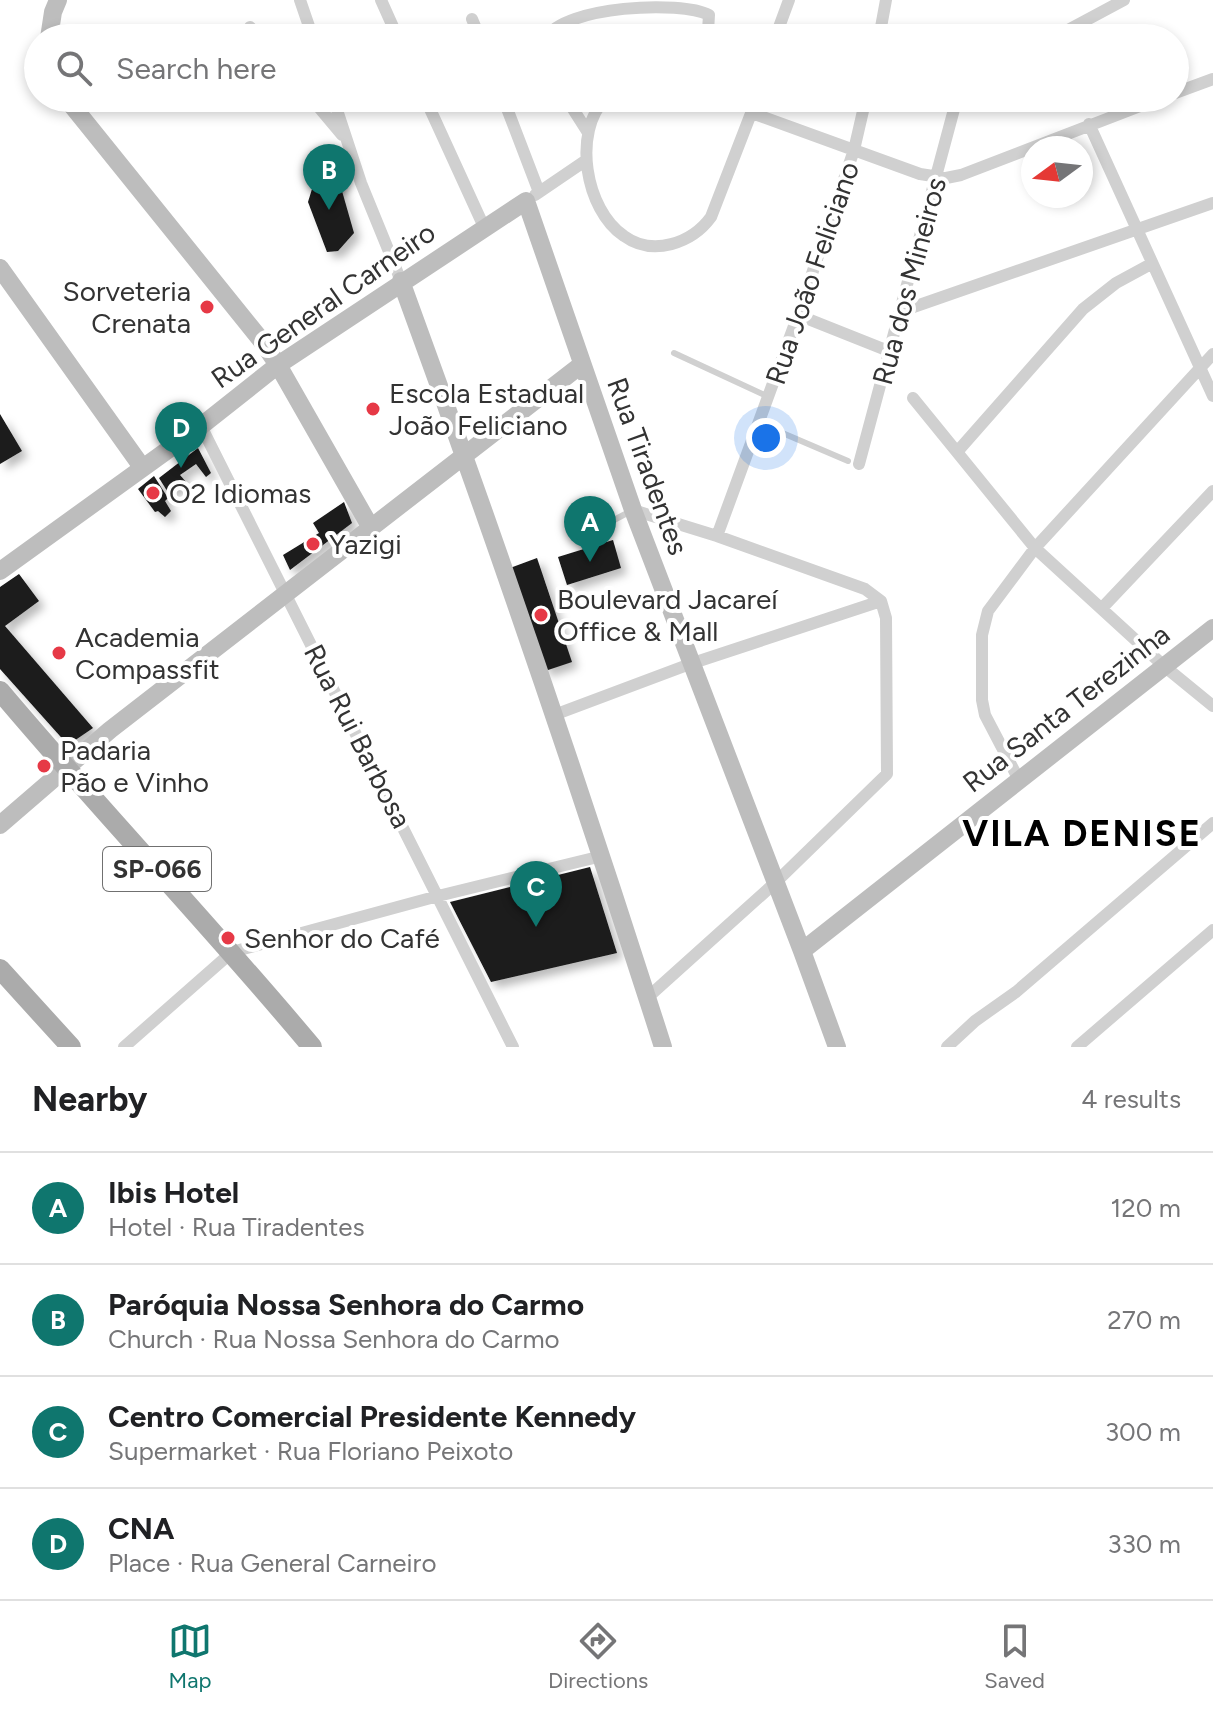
<!DOCTYPE html>
<meta charset="utf-8">
<style>
:root{--surface:#fff;--page:#f6f6f6;--text:#202124;--muted:#757577;--line:#e0e0e0;--accent:#0f766e}
body{margin:0;font-family:Figtree,sans-serif;background:var(--page);color:var(--text)}
.compass{position:absolute;left:1021px;top:136px;width:72px;height:72px;border-radius:50%;background:var(--surface);box-shadow:0 4px 12px #0003;rotate:255deg}
.you{position:absolute;left:766px;top:438px;width:28px;height:28px;margin:-20px;border:6px solid #fff;border-radius:50%;background:#1a73e8;box-shadow:0 0 0 12px #1a73e833}
.badge{display:grid;place-items:center;width:52px;height:52px;border-radius:50%;background:var(--accent);color:#fff;font-size:26px;font-weight:700}
.pin{position:absolute;translate:-50% -66px;filter:drop-shadow(0 2px 4px #0008)}
.pin::after{content:'';position:absolute;top:42px;width:28px;height:24px;background:inherit;clip-path:polygon(0 0,100% 0,50% 100%)}
.list{margin:0;padding:0;list-style:none}
h2{display:flex;justify-content:space-between;align-items:center;height:104px;margin:0;padding:0 32px;font-size:34px}
h2 small{font-size:26px;font-weight:400;color:var(--muted)}
.list li{display:grid;grid-template-columns:52px 1fr auto;gap:24px;align-items:center;box-sizing:border-box;height:112px;padding:0 32px;border-top:2px solid var(--line)}
.list b{display:block;font-size:30px;white-space:nowrap}
.list p{margin:0;font-size:26px;white-space:nowrap;color:var(--muted)}
.list em{font-size:26px;font-style:normal;color:var(--muted)}
.icon{flex:none;width:44px;height:44px;fill:none;stroke:currentColor;stroke-width:2;stroke-linecap:round;stroke-linejoin:round}
.map{position:relative;flex:none;width:1213px;height:1047px;overflow:hidden}
.search{position:absolute;background:var(--surface);box-shadow:0 4px 12px #0003;left:24px;right:24px;top:24px;height:88px;display:flex;align-items:center;gap:20px;box-sizing:border-box;padding:0 28px;border-radius:44px;color:var(--muted);font-size:30px}
.sheet{height:552px;background:var(--surface)}
nav{display:flex;justify-content:space-around;align-items:center;box-sizing:border-box;height:112px;border-top:2px solid var(--line);background:var(--surface);font-size:22px;color:var(--muted)}
nav a{display:grid;justify-items:center;gap:4px}
nav .on{color:var(--accent)}
.map>svg:first-child{display:block}
.building{fill:#1a1a1a;filter:url(#shadow)}
.lines{fill:none;stroke-linecap:round;stroke-linejoin:round}
.lane{stroke:#d0d0d0;stroke-width:6}
.street{stroke:#d0d0d0;stroke-width:12}
.secondary{stroke:#bdbdbd;stroke-width:18}
.primary{stroke:#ababab;stroke-width:20}
.poi-dot{fill:#e63946;stroke:#fff;stroke-width:3}
.labels{text-anchor:middle;dominant-baseline:central;stroke-width:8;stroke-linejoin:round;paint-order:stroke}
.shield{fill:#fff;stroke:#707070;stroke-width:2}
.shield-label{font-size:26px;font-weight:bold;fill:#333}
.street-label{font-size:28px;fill:#333;stroke:#fff}
.poi-label{font-size:28px;fill:#333;stroke:#fff;text-anchor:start}
.district-label{font-size:36px;font-weight:bold;letter-spacing:2px;fill:#000;stroke:#fff}
</style>
<div class="map">
<svg width="1213" height="1047" viewBox="0 0 1213 1047">
<defs>
<filter id="shadow"><feDropShadow dx="6" dy="6" stdDeviation="4" flood-color="#0004"/></filter>
</defs>
<rect width="100%" height="100%" fill="#fff"/>
<path class="building" d="M336,170L354,233L338,251L327,252L308,202L316,176Z
M0,414L22,451L0,464Z
M198,448L211,473L206,477L196,464L180,475L186,482L169,494L159,478Z
M154,476L168,498L165,501L171,511L165,517L158,511L155,512L138,489Z
M344,502L352,523L290,570L283,555L319,533L313,523Z
M613,540L621,568L567,585L558,557Z
M537,558L572,662L545,671L510,568Z
M19,574L39,601L5,626L93,728L68,745L0,669V587Z
M590,867L617,953L491,982L450,902Z"/>
<g class="lines">
<path class="lane" d="M674,353L769,397
M759,423L848,461
M595,530L631,511"/>
<path class="street" d="M300,0L313,38
M381,0L398,38
M472,19L480,38
M250,27L260,38
M546,38C564,6 681,0 709,15L708,31L699,38
M775,38L789,0
M879,38L886,0
M1053,38L1124,0
M1175,93L1213,79
M311,98L342,135
M333,98L361,183L401,281
M425,98L484,227
M503,98L539,192
M566,98L587,131
M606,98C572,131 585,210 624,236C653,257 692,243 711,217L757,98
M752,113L920,174L946,178L961,175L1161,98
M1089,124L1213,396
M535,195L585,161
M902,311L1213,203
M798,315L891,352
M913,398L1035,548L1164,666L1213,706
M201,426L513,1047
M957,452L1083,309L1116,283L1151,264
M859,464L957,98
M633,510L717,536L865,589L881,601L886,618L887,774L776,882L647,998
M717,536L798,315L854,150L866,98
M1103,607L1213,491
M554,715L690,664L881,601
M1019,780L985,715L982,700V635L988,611L1035,548L1213,354
M124,1047L232,952L438,896L602,856
M947,1047L975,1021L1016,992L1213,823
M1077,1047L1213,930"/>
<path class="secondary" d="M49,38L53,12L58,0
M66,98L261,340L278,365L371,528
M0,268L142,467
M401,281C494,535 581,790 663,1047
M0,571L201,426L278,365L526,201L633,510L802,951L837,1047
M0,825L110,730L581,365
M802,951L1213,628"/>
<path class="primary" d="M0,691C102,812 211,926 312,1047
M0,969L71,1047"/>
</g>
<g class="poi-dot">
<circle cx="207" cy="307" r="8"/>
<circle cx="373" cy="409" r="8"/>
<circle cx="153" cy="493" r="8"/>
<circle cx="313" cy="544" r="8"/>
<circle cx="541" cy="615" r="8"/>
<circle cx="59" cy="653" r="8"/>
<circle cx="44" cy="766" r="8"/>
<circle cx="228" cy="938" r="8"/>
</g>
<g class="labels">
<rect class="shield" x="103" y="847" width="108" height="44" rx="6"/>
<g class="shield-label">
<text x="157" y="869">SP-066</text>
</g>
<g class="street-label">
<text transform="translate(812 273) rotate(-71)">Rua João Feliciano</text>
<text transform="translate(909 281) rotate(-75)">Rua dos Mineiros</text>
<text transform="translate(323 305) rotate(-35)">Rua General Carneiro</text>
<text transform="translate(648 466) rotate(70)">Rua Tiradentes</text>
<text transform="translate(1066 708) rotate(-38)">Rua Santa Terezinha</text>
<text transform="translate(358 736) rotate(63)">Rua Rui Barbosa</text>
</g>
<g class="poi-label">
<text x="191" y="291" text-anchor="end">Sorveteria<tspan x="191" dy="32">Crenata</tspan></text>
<text x="389" y="393">Escola Estadual<tspan x="389" dy="32">João Feliciano</tspan></text>
<text x="169" y="493">O2 Idiomas</text>
<text x="329" y="544">Yazigi</text>
<text x="557" y="599">Boulevard Jacareí<tspan x="557" dy="32">Office &amp; Mall</tspan></text>
<text x="75" y="637">Academia<tspan x="75" dy="32">Compassfit</tspan></text>
<text x="60" y="750">Padaria<tspan x="60" dy="32">Pão e Vinho</tspan></text>
<text x="244" y="938">Senhor do Café</text>
</g>
<g class="district-label">
<text x="1082" y="833">VILA DENISE</text>
</g>
</g>
</svg>
<svg class="compass" viewBox="-18 -18 36 36"><path d="M0-13l5 13h-10z" fill="#e53935"/><path d="M0 13l5-13h-10z" fill="#757577"/></svg>
<div class="you"></div>
<div class="pin badge" style="left:590px;top:562px">A</div>
<div class="pin badge" style="left:329px;top:210px">B</div>
<div class="pin badge" style="left:536px;top:927px">C</div>
<div class="pin badge" style="left:181px;top:468px">D</div>
<div class="search"><svg class="icon" aria-label="search" viewBox="0 0 24 24"><circle cx="10" cy="10" r="6"/><path d="M15 15l6 6"/></svg>Search here</div>
</div>
<section class="sheet">
<h2>Nearby<small>4 results</small></h2>
<ul class="list">
<li><span class="badge">A</span><div><b>Ibis Hotel</b><p>Hotel · Rua Tiradentes</p></div><em>120 m</em></li>
<li><span class="badge">B</span><div><b>Paróquia Nossa Senhora do Carmo</b><p>Church · Rua Nossa Senhora do Carmo</p></div><em>270 m</em></li>
<li><span class="badge">C</span><div><b>Centro Comercial Presidente Kennedy</b><p>Supermarket · Rua Floriano Peixoto</p></div><em>300 m</em></li>
<li><span class="badge">D</span><div><b>CNA</b><p>Place · Rua General Carneiro</p></div><em>330 m</em></li>
</ul>
</section>
<nav>
<a class="on"><svg class="icon" aria-label="map" viewBox="0 0 24 24"><path d="M3 6l6-2 6 2 6-2v14l-6 2-6-2-6 2zM9 4v14M15 6v14"/></svg>Map</a>
<a><svg class="icon" aria-label="directions" viewBox="0 0 24 24"><path d="M12 3l9 9-9 9-9-9zM9 14v-3h6M13 9l2 2-2 2"/></svg>Directions</a>
<a><svg class="icon" aria-label="saved" viewBox="0 0 24 24"><path d="M7 4h10v16l-5-4-5 4z"/></svg>Saved</a>
</nav>
